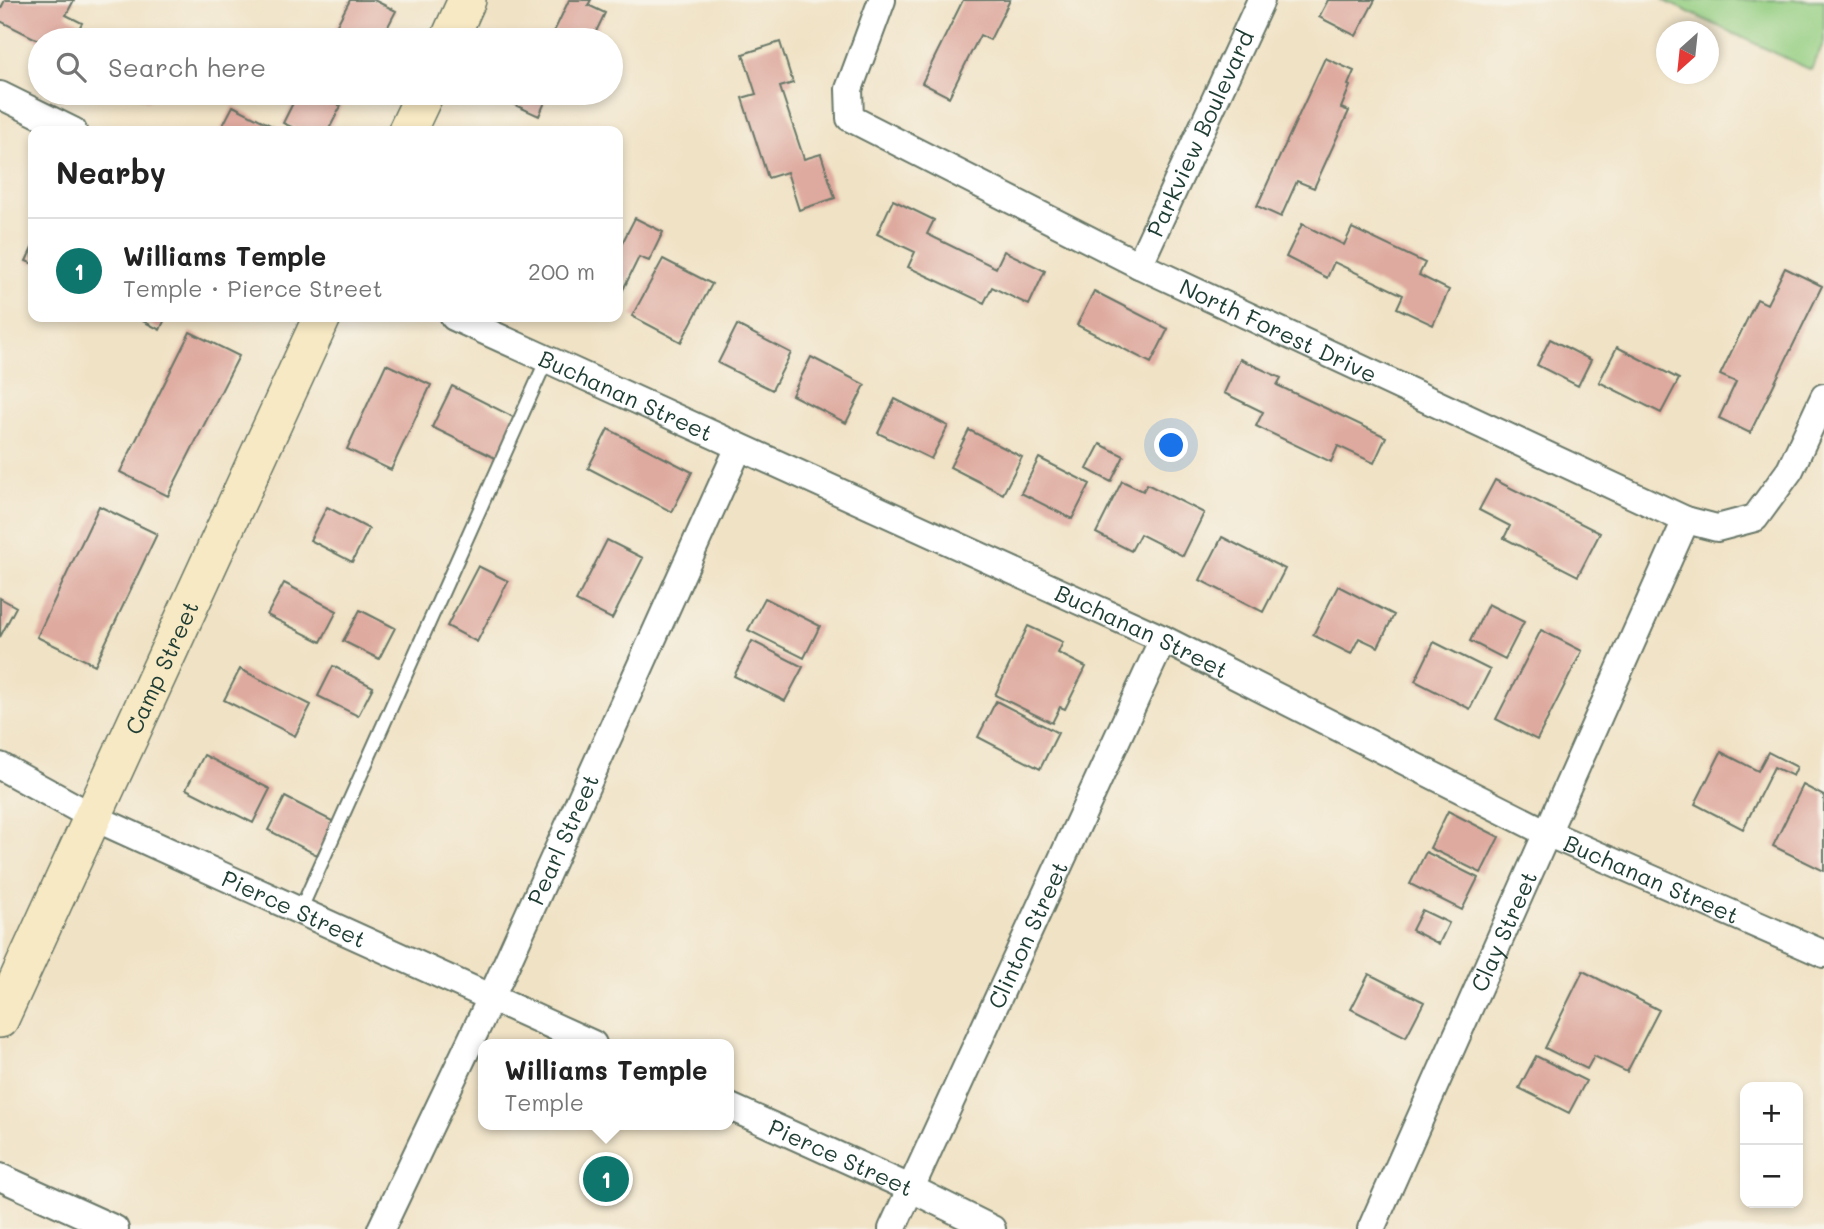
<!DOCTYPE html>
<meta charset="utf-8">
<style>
:root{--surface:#fff;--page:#f2f2f2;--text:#222;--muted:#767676;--line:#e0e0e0;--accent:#0f766e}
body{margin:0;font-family:Mali,sans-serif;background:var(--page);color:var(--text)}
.controls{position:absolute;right:21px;bottom:21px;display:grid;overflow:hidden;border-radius:14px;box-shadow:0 4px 10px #0003}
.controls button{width:63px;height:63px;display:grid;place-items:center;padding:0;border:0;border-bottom:2px solid var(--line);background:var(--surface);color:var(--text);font:35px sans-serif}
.compass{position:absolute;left:1656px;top:21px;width:63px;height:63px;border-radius:50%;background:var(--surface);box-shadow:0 4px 10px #0003;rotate:207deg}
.you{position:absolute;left:1172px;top:446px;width:24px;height:24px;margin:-18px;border:5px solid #fff;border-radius:50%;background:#1a73e8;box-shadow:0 0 0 10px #1a73e833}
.badge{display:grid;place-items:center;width:46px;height:46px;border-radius:50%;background:var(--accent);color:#fff;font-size:23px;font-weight:700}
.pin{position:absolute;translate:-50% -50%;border:4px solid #fff;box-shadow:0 2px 7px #0006}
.popup{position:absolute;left:478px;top:1039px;width:256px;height:91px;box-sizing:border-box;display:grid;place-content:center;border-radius:14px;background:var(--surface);filter:drop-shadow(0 2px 5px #0005);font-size:23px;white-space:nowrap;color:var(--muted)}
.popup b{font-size:26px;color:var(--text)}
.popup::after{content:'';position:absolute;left:50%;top:100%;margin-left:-14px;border:14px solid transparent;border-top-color:var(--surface)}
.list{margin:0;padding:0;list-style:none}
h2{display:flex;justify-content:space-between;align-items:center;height:91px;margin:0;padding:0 28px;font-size:30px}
h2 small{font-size:23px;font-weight:400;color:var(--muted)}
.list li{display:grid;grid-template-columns:46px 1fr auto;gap:21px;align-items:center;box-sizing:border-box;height:105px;padding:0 28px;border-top:2px solid var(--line)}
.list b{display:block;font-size:26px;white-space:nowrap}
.list p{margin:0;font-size:23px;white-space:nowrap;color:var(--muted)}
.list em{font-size:23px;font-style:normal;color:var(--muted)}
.icon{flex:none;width:38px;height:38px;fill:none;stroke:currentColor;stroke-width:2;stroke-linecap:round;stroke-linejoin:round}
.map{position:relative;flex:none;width:1824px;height:1229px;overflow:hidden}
.search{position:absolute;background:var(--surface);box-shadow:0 4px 10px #0003;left:28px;top:28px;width:595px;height:77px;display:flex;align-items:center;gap:18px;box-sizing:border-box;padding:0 24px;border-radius:38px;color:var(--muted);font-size:26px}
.panel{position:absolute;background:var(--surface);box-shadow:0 4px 10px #0003;left:28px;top:126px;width:595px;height:196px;border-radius:14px}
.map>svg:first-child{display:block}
.green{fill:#95cf83;stroke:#5a865c;stroke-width:2}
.building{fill:#dea99e}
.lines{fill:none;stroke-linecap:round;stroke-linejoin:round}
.lane-casing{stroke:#687767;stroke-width:16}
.street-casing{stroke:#687767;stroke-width:30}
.secondary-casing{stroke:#687767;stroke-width:40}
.lane{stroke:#fff;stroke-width:12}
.street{stroke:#fff;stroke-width:26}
.secondary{stroke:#f7e9c3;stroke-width:37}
.labels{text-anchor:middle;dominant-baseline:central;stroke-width:5;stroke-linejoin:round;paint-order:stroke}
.street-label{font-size:23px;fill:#1f3d34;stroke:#f7f3e8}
</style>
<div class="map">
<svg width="1824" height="1229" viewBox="0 0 1824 1229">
<rect width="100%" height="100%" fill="#f7f3e8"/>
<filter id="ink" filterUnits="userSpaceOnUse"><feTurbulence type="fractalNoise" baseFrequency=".0143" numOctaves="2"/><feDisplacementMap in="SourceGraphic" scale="14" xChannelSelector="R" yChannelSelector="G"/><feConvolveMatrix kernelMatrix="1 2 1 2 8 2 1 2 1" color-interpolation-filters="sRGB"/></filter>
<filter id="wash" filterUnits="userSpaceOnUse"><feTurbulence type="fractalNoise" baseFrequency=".00686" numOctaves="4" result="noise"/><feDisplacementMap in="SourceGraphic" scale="28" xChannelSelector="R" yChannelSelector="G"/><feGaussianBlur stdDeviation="1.57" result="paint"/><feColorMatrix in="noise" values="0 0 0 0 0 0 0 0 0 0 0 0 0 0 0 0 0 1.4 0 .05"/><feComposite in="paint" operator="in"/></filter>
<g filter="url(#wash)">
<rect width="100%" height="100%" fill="#f0e2c5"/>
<path class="green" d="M1663,0H1824V42L1811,70Z"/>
<g id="blocks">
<path class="building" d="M5,0H74L66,15L82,23L73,40L40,41L0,21V10Z
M350,0H374L396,11L381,40H329Z
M569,0H591L588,5L605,13L592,40H550Z
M963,0H1010L990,40L980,35L949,97L922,83Z
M1328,0H1375L1356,36L1319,17Z
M93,29L115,40H88Z
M780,42L793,83L780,87L804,159L821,154L835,198L799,210L787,172L768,178L742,98L756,94L743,54Z
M1325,58L1354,71L1348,85L1350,86L1341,108L1349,111L1314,188L1297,181L1281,217L1257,206Z
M132,93H153L148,101Z
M298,93H314L341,106L328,131H300L283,123Z
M508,93H549L539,116L504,100Z
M233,106L282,131H220Z
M893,200L934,220L927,234L996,268L1004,251L1045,271L1029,305L992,287L984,303L908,267L915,252L877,234Z
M635,218L663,232L649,261L639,257L618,300V251Z
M1302,224L1344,245L1352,228L1425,263L1419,275L1449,290L1433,325L1397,308L1403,295L1334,262L1327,278L1286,257Z
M33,246V264L26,261Z
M663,259L712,284L681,342L632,316Z
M1785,268L1822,286L1750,433L1719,418L1736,382L1720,375L1757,299L1767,304Z
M1094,291L1168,329L1151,363L1077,325Z
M135,317H166L160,330Z
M737,325L791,353L772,390L718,363Z
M190,332L239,356L168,496L120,472Z
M1550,339L1591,360L1578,386L1537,365Z
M1617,347L1679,379L1661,413L1599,382Z
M811,357L865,385L846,423L792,395Z
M1240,359L1281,378L1277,385L1386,437L1374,463L1338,446L1331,462L1256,426L1263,412L1224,393Z
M386,364L431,385L391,470L347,449Z
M452,386L519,420L499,460L432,427Z
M895,399L948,426L931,459L878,433Z
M608,429L692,472L672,512L588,468Z
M969,430L1022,457L1003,494L950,467Z
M1100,444L1124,456L1111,482L1087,469Z
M1039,458L1090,484L1072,519L1021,493Z
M1495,480L1600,533L1578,576L1504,538L1510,526L1479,510Z
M1122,481L1143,491L1147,484L1204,513L1183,556L1140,534L1131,551L1096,533Z
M99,506L157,534L95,665L37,637Z
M327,507L369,529L352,562L310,540Z
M1222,537L1285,569L1263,612L1200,580Z
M607,540L643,558L612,619L576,601Z
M478,566L508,581L477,642L447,626Z
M284,583L337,611L321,642L267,615Z
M1338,586L1394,615L1378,647L1359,638L1351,654L1313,635Z
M0,598L16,607L0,637Z
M765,598L820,626L804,658L748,630Z
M1488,604L1524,622L1505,659L1470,641Z
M360,610L395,628L379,659L343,641Z
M1028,626L1063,642L1058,653L1086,667L1065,709L1060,707L1052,723L995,695Z
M1541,630L1582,651L1537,740L1496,719Z
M752,641L803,667L785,701L734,676Z
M1434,642L1490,670L1470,709L1415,681Z
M333,666L373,687L358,716L318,696Z
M240,669L311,705L295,736L224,700Z
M996,701L1058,733L1040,769L978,737Z
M1721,752L1758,771L1768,752L1797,767L1793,776L1774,767L1743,829L1695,804Z
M204,755L270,789L253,823L186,789Z
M1803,785L1824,796V871L1773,846Z
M285,797L334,822L317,855L268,830Z
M1448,811L1499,837L1481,873L1430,848Z
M1426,852L1478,878L1462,910L1410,884Z
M1422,910L1449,923L1439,944L1412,930Z
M1583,971L1659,1010L1627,1072L1594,1056L1587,1069L1545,1048Z
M1369,974L1424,1002L1406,1037L1351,1009Z
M1536,1056L1586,1081L1569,1113L1519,1088Z"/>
</g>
</g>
<g filter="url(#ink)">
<use href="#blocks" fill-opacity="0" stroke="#687767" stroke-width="2"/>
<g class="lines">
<g class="lane-casing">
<path id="lane" d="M300,911L547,359"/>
</g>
<g class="street-casing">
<g id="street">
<path id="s1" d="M882,0L849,89L850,118L1139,265L1686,520L1717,528L1755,518L1790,470L1824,397"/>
<path d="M0,95L73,131"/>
<path id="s2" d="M1139,265L1261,0"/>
<path id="s3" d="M454,317L1163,639L1547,833L1824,954"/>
<path id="s4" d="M0,766L93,817L593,1044"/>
<path id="s5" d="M728,1106L912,1189L992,1229"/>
<path d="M0,1177L115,1229"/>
<path id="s6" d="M381,1229L491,998L739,447"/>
<path id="s7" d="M892,1229L1163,639"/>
<path id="s8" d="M1371,1229L1686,520"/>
</g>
</g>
<g class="secondary-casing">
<g id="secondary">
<path d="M449,40L467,0"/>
<path d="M407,131L425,93"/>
<path id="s9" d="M0,1019L322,317"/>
</g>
</g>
<use href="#lane" class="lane"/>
<use href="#street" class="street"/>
<use href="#secondary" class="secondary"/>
</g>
</g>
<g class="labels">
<g class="street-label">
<text stroke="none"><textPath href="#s2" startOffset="145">Parkview Boulevard</textPath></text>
<text stroke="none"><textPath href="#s1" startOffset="602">North Forest Drive</textPath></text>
<text stroke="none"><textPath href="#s3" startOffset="189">Buchanan Street</textPath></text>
<text stroke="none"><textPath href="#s3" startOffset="756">Buchanan Street</textPath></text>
<text stroke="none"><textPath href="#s9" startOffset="387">Camp Street</textPath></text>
<text stroke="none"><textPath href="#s6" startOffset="430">Pearl Street</textPath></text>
<text stroke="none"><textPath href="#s3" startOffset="1323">Buchanan Street</textPath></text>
<text stroke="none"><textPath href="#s4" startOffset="327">Pierce Street</textPath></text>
<text stroke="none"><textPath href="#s8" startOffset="326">Clay Street</textPath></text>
<text stroke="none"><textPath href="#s7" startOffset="324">Clinton Street</textPath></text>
<text stroke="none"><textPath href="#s5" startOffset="124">Pierce Street</textPath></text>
</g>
</g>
</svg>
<div class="controls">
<button>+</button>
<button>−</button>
</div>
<svg class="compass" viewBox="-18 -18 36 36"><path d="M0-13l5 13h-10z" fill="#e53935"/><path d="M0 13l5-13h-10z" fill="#767676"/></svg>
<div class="you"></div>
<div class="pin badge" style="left:606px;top:1179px">1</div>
<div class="popup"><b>Williams Temple</b>Temple</div>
<div class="search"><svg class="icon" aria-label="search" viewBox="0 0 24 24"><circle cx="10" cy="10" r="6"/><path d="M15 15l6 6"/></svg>Search here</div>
<section class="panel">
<h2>Nearby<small></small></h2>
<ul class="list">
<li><span class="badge">1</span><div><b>Williams Temple</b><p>Temple · Pierce Street</p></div><em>200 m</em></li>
</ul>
</section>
</div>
